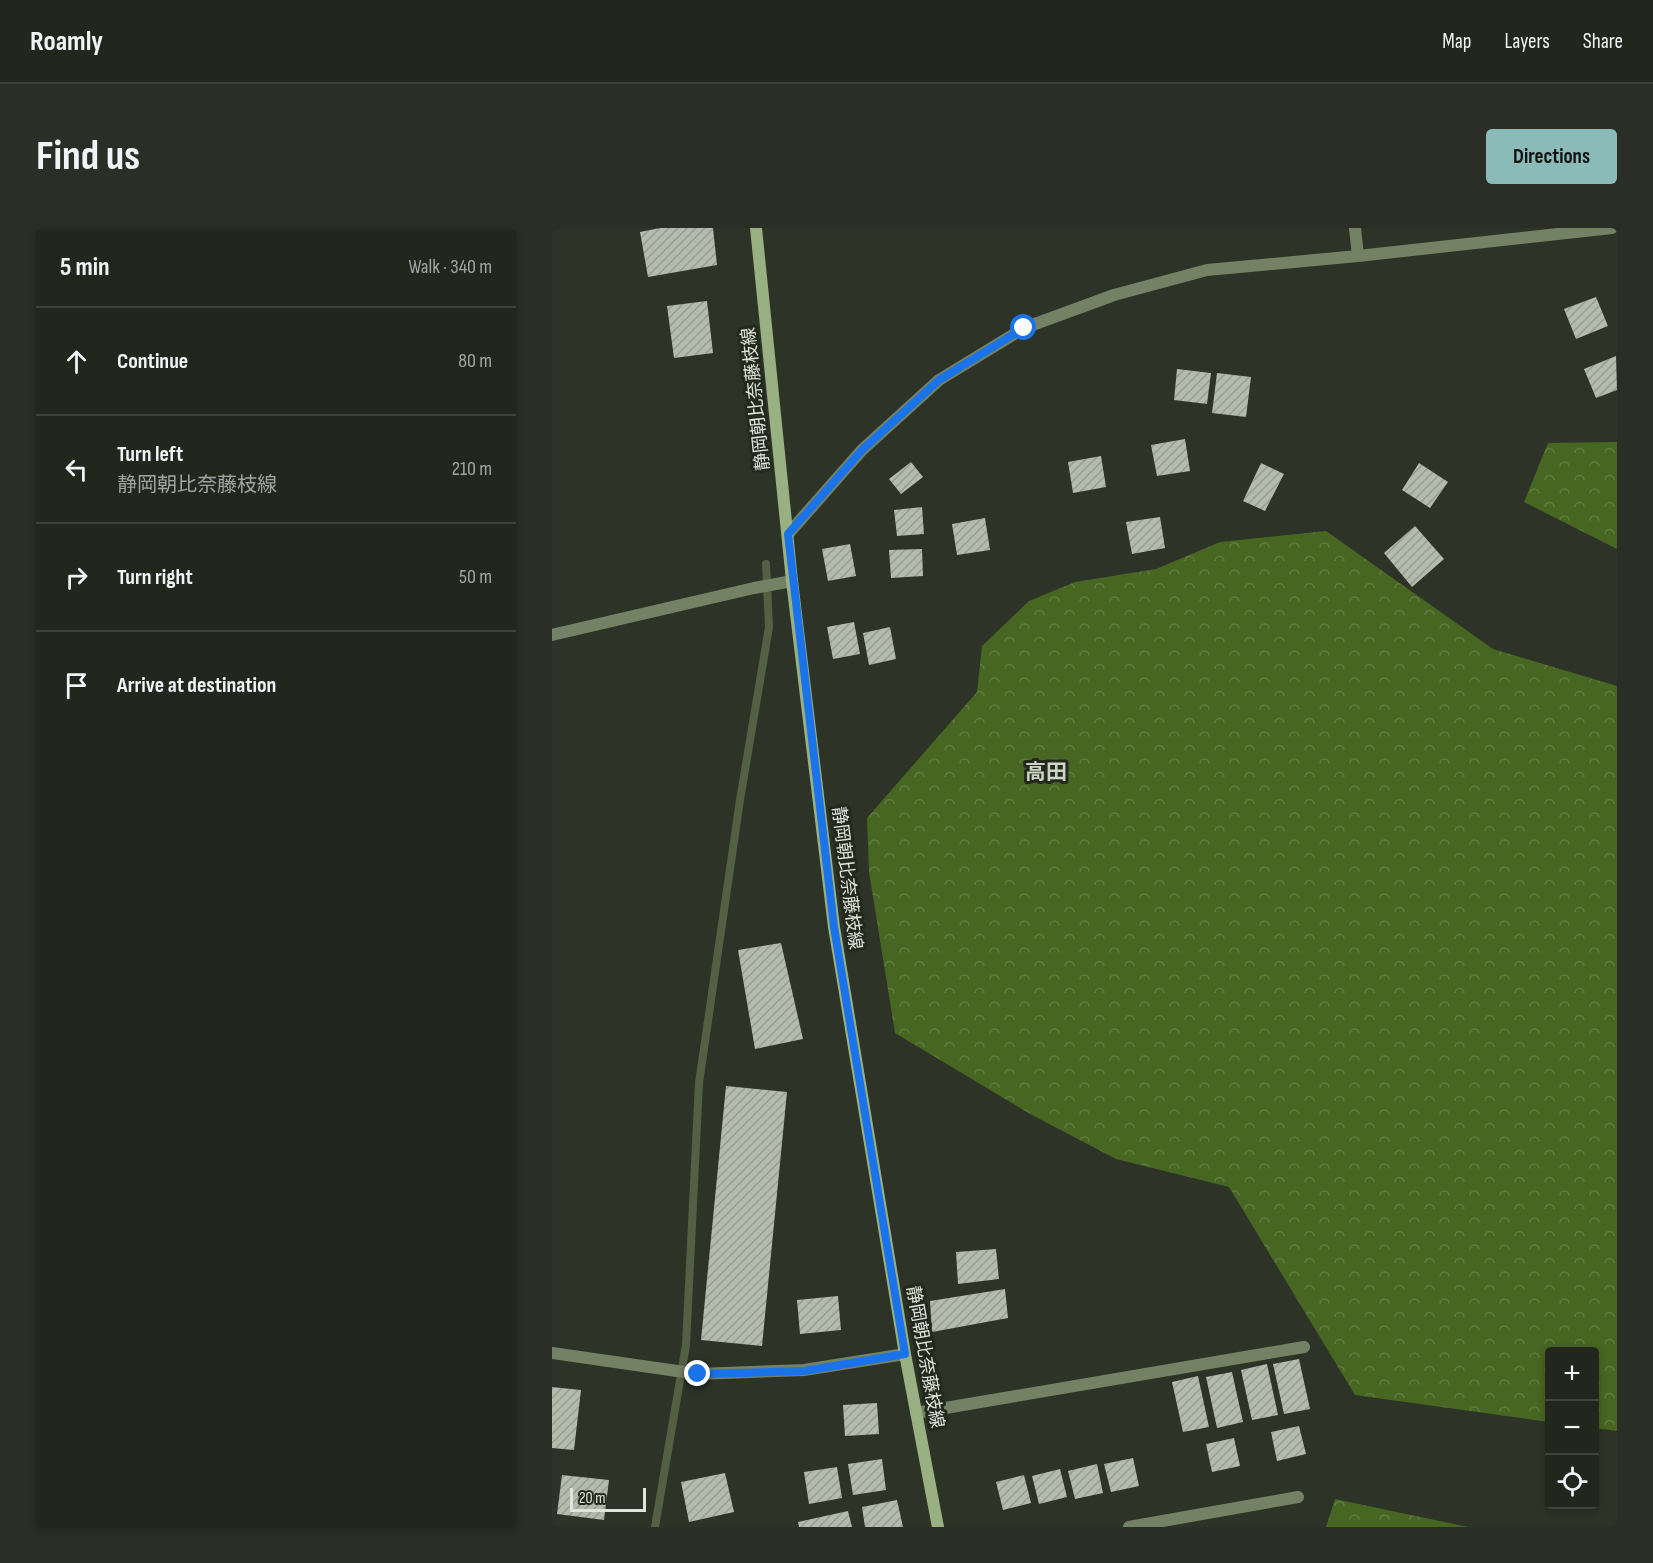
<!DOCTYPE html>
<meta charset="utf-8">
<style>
:root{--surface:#22261d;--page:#2a2e26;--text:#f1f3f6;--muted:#a2a5a4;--line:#3f433b;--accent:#8bbbb9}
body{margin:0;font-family:"Sofia Sans Condensed","Noto Sans JP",sans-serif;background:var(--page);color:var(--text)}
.controls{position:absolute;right:18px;bottom:18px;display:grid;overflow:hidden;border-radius:6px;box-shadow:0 3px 9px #0003}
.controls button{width:54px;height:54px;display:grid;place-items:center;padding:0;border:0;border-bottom:2px solid var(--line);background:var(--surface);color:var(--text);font:30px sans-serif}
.scale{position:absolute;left:18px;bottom:15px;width:76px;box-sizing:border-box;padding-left:6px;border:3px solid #e0e4dc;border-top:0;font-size:16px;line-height:21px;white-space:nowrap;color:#e0e4dc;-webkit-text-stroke:4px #23291d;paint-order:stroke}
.stop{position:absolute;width:18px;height:18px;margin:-14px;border:4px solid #1a73e8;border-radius:50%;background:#fff}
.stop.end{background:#1a73e8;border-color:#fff;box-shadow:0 2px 6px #0008}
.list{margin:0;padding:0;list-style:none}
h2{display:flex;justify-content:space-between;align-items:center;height:78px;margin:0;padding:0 24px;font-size:26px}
h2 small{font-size:20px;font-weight:400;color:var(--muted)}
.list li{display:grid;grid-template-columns:39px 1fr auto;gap:18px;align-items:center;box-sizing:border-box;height:108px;padding:0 24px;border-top:2px solid var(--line)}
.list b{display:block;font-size:22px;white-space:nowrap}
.list p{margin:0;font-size:20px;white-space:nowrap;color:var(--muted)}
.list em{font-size:20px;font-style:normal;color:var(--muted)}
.icon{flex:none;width:33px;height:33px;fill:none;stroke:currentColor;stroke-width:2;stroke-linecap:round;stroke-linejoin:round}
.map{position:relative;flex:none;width:1065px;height:1299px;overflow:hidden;border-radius:6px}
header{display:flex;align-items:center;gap:36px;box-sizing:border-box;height:84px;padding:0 30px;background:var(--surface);border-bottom:2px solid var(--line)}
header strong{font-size:28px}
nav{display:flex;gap:33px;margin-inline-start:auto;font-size:21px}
.intro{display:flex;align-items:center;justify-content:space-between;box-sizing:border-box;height:144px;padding:0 36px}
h1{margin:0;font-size:42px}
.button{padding:15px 27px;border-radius:6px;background:var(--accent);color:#111;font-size:21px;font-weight:700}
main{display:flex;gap:36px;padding:0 36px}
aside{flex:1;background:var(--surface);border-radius:6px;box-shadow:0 3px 9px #0003}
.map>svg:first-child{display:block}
.forest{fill:url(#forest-crowns)}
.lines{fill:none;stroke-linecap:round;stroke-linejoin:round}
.stream{stroke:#546044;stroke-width:8}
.building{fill:url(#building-hatch)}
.minor{stroke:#738265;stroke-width:12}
.tertiary{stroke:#738265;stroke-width:12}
.secondary{stroke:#99b082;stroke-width:12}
.route{stroke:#1a73e8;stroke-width:8}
.labels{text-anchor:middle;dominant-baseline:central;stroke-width:6;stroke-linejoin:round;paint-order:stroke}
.street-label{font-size:18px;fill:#e0e4dc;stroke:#23291d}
.quarter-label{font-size:21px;font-weight:bold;fill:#ccd4c4;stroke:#23291d}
</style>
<header>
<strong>Roamly</strong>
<nav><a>Map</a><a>Layers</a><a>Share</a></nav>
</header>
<div class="intro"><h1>Find us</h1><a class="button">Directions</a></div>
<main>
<aside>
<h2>5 min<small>Walk · 340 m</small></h2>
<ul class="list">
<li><svg class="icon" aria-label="ahead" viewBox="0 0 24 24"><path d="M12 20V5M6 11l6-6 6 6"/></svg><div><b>Continue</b></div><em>80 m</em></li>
<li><svg class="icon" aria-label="left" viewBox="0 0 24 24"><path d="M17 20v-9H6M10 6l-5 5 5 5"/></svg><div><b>Turn left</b><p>静岡朝比奈藤枝線</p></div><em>210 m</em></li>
<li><svg class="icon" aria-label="right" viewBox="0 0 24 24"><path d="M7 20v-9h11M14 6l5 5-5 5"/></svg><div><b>Turn right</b></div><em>50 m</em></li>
<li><svg class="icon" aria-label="arrive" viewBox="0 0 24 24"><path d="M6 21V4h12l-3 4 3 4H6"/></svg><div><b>Arrive at destination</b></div></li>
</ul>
</aside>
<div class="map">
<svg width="1065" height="1299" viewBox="0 0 1065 1299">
<defs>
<pattern id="forest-crowns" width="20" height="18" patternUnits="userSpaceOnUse" patternTransform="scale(1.5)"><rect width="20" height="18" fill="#476621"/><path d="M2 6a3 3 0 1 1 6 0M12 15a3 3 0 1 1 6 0" fill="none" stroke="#617c41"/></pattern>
<pattern id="building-hatch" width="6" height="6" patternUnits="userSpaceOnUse" patternTransform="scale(1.5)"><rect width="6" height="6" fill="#b3bbac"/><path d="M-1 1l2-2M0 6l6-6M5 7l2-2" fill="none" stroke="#979d92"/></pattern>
</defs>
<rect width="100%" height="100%" fill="#2d3327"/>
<path class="forest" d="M1065,214V321L972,274L996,215Z
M774,303L941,421L1065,458V1203L1043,1200L1042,1124H998L997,1194L803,1167L677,959L564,931L478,886L343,805L317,644L315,590L425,464L430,418L477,373L523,354L604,341L668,314Z
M783,1271L916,1299H774Z"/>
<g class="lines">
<path class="stream" d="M103,1299L134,1117L147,855L188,572L217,399L214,336"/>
</g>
<path class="building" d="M108,0H161L165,37L96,49L88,4Z
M1044,69L1056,98L1024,111L1012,81Z
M155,73L161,125L122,130L115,78Z
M1064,128L1065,162L1044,170L1032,141Z
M625,141L659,145L655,176L622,172Z
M665,145L699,149L694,189L660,185Z
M633,211L638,243L605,248L599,217Z
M549,228L554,259L521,265L516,234Z
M359,234L371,249L349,266L337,251Z
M709,235L732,246L713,283L691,273Z
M867,235L896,254L878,280L850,262Z
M370,279L372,306L345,308L342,282Z
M608,289L613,320L580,326L574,294Z
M433,290L438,322L405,327L400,296Z
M863,298L892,331L860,359L832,325Z
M298,316L304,348L276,353L270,321Z
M370,321L371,348L339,350L337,322Z
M302,394L308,426L281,431L275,399Z
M338,399L344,431L317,437L311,405Z
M229,715L251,811L203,821L186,722Z
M174,858L235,864L210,1118L149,1112Z
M444,1021L447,1051L406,1056L404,1024Z
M453,1061L456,1090L380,1104L378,1073Z
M286,1068L289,1102L248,1106L245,1072Z
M747,1131L758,1181L732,1186L721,1136Z
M715,1136L726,1187L700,1192L689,1142Z
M680,1144L691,1194L665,1200L654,1149Z
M646,1148L657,1199L631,1204L620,1154Z
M0,1159L29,1162L22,1222L0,1220Z
M325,1175L327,1206L293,1208L291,1177Z
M747,1198L754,1226L725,1233L719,1204Z
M682,1210L688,1238L660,1244L654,1216Z
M581,1230L587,1258L559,1264L552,1236Z
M330,1231L334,1262L301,1267L296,1236Z
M545,1236L551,1265L523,1271L516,1243Z
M285,1239L290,1270L257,1276L252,1244Z
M508,1241L515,1269L487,1276L480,1248Z
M173,1245L182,1284L137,1294L129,1254Z
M10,1247L57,1252L52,1292L5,1286Z
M472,1247L479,1275L451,1282L444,1254Z
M345,1272L351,1299H313L310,1279Z
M296,1283L300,1299H247L246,1294Z"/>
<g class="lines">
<path class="minor" d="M803,0L806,28
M0,407L202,360L240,353
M364,1185L752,1119
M577,1299L746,1269"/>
<path class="tertiary" d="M236,306L310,222L387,152L472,100L562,67L655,42L806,28L1060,0
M0,1125L146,1146L252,1142L353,1126"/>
<path class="secondary" d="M204,0L240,353L282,699L353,1126L386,1299"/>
</g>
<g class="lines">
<path class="route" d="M146,1146L252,1143L353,1126L282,699L236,306L310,222L387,152L472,100"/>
</g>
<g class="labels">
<g class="street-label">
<text transform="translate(204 171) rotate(-96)">静岡朝比奈藤枝線</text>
<text transform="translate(295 650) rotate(83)">静岡朝比奈藤枝線</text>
<text transform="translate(373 1129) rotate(80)">静岡朝比奈藤枝線</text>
</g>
<g class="quarter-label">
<text x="494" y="544">高田</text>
</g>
</g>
</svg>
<div class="controls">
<button>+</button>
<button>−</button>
<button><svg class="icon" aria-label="locate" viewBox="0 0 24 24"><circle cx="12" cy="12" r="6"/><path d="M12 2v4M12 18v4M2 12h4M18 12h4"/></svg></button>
</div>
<div class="scale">20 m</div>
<div class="stop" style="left:472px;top:100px"></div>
<div class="stop end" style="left:146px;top:1146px"></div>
</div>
</main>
